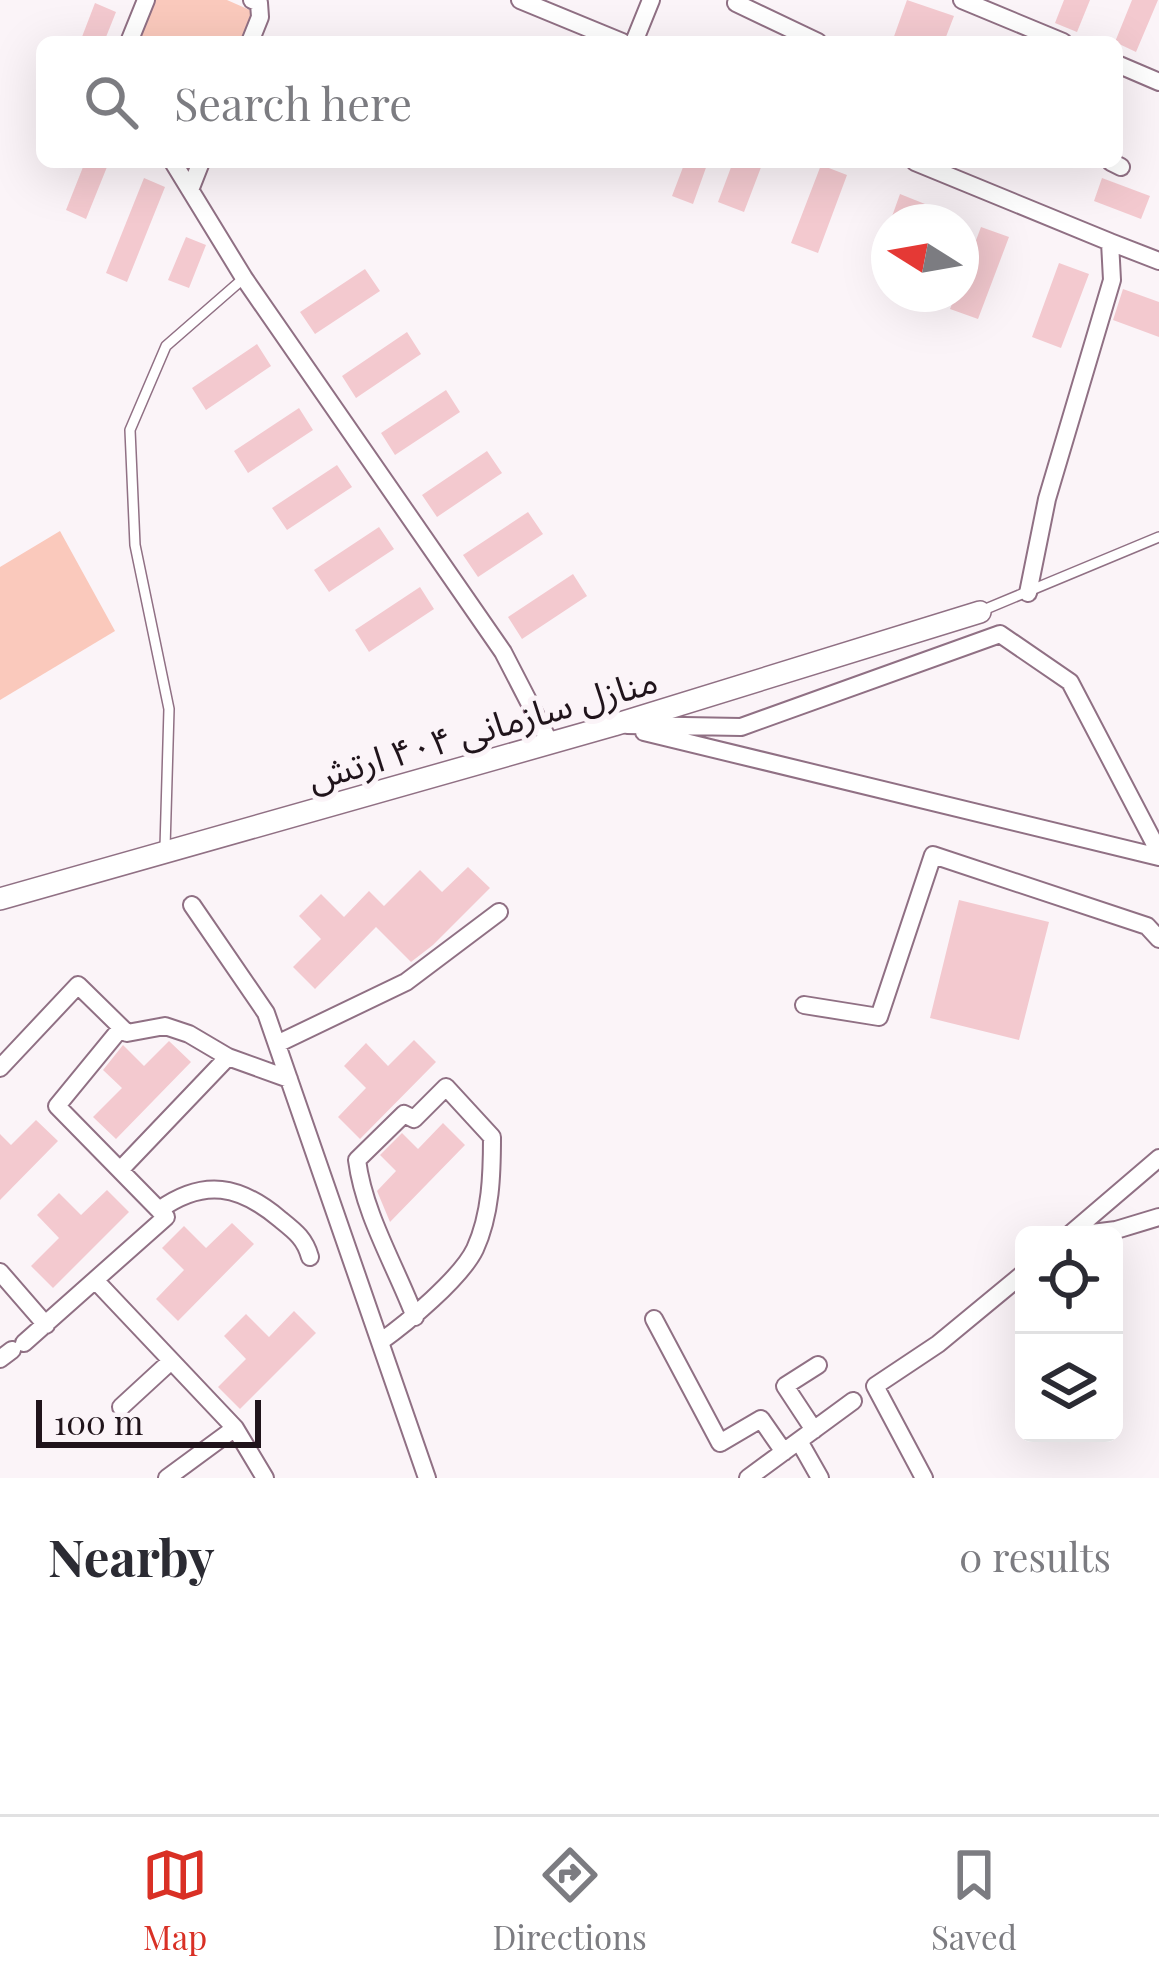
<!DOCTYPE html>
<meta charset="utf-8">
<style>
:root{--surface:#fff;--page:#f7f7f7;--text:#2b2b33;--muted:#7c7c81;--line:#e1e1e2;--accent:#d93025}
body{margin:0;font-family:"Playfair Display","Noto Sans Arabic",serif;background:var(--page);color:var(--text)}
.controls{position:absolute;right:36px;bottom:36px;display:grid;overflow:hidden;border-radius:18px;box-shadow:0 12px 48px #0002}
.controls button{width:108px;height:108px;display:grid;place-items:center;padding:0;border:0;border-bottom:3px solid var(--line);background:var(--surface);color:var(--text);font:60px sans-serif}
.compass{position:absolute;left:871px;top:204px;width:108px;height:108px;border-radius:50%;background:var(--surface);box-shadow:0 12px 48px #0002;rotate:281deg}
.scale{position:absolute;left:36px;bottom:30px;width:225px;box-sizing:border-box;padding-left:12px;border:6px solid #20141b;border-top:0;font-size:33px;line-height:42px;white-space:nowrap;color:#20141b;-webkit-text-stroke:9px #fbf4f8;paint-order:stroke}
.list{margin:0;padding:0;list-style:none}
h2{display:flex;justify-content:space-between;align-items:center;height:156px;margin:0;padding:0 48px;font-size:51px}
h2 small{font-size:39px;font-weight:400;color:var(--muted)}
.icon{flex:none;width:66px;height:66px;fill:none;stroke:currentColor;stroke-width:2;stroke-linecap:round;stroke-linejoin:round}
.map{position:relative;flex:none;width:1159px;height:1478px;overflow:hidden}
.search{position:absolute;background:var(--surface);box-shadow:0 12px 48px #0002;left:36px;right:36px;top:36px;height:132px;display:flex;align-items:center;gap:30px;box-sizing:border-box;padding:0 42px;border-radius:18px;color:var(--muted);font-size:45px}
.sheet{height:336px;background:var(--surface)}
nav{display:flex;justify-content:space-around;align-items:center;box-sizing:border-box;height:168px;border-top:3px solid var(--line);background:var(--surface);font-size:33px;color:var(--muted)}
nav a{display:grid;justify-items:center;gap:6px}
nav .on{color:var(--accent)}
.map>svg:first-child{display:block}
.green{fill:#fac9bc}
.building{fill:#f3c9cf}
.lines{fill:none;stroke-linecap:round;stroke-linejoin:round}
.service-casing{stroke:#907084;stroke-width:12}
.minor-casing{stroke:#907084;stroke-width:20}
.tertiary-casing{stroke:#907084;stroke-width:24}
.service{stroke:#fff;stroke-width:9}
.minor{stroke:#fff;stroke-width:16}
.tertiary{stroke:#fff;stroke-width:21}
.labels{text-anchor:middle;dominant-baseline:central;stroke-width:10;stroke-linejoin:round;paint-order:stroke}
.street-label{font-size:36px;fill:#20141b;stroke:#fbf4f8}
</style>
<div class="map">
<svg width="1159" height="1478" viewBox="0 0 1159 1478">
<rect width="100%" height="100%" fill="#fbf4f8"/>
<path class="green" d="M153,0H227L252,11L240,42H137Z
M60,531L115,631L0,700V567Z"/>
<path class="building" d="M907,0L954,16L944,42H892Z
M1064,0H1090L1077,32L1055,23Z
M1132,0H1158L1136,52L1115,42Z
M95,3L116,12L104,42H80Z
M85,162H109L86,219L66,210Z
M685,162H708L693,204L672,196Z
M733,162H763L744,212L718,202Z
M821,165L847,175L818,253L791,243Z
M144,178L165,187L127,282L106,273Z
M1102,178L1150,196L1141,219L1094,201Z
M900,194L930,206L924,222H890Z
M981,227L1009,237L978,319L950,309L956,294H961V280Z
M186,237L206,245L189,288L168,280Z
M1059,263L1089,274L1061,348L1032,337Z
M365,269L380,291L315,334L300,312Z
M1123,289L1159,302V337L1113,320Z
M407,332L421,354L356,398L342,376Z
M257,344L271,366L206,410L192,388Z
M446,390L460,412L395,455L381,433Z
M299,408L313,430L248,473L234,451Z
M487,451L502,473L437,517L422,495Z
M337,465L352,487L287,530L272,508Z
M528,512L543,534L478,577L463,555Z
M379,527L394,549L329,592L314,570Z
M573,574L587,596L522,639L508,617Z
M420,587L434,609L369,652L355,630Z
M468,867L490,888L433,945L411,962L376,927L315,989L293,967L321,939L299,916L321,894L344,917L369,891L384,906L420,870L442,892Z
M959,900L1049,922L1019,1040L930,1018Z
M414,1040L436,1062L360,1139L338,1117L366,1088L344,1066L366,1043L388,1066Z
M169,1041L191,1062L116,1139L93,1117L122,1088L103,1070L123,1045L144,1066Z
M36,1120L58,1141L0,1200V1134L11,1145Z
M443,1123L465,1145L390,1222L377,1191L396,1171L380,1155L402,1133L418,1149Z
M107,1190L129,1212L53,1288L31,1266L59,1238L37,1215L59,1193L81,1215Z
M232,1223L254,1244L178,1321L156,1299L184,1270L162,1248L184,1226L206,1248Z
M294,1311L316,1333L240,1409L218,1387L246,1359L224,1336L246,1314L269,1337Z"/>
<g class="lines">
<g class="service-casing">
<path id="service" d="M981,611L1159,537
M165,848L169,709L135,545L130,430L166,346L244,278"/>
</g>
<g class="minor-casing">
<path id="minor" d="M520,0L622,42
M962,0L1063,42
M736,3L818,42
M129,42L146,0
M250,42L260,17L259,3L252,0
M634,42L651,0
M1117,64L1159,82
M173,162L244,278L503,652L550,743
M915,162L1110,242L1112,280L1047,499L1028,593
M1111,162L1121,167
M190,190L201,162
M1110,242L1159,261
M627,725L741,727L1000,634L1070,682L1159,852
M644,732L1159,857
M192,905L266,1013L427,1478
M804,1005L879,1017L933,855L1147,926L1159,939
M121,1028L57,1106L159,1210C204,1178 240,1185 281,1220C296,1232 305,1239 310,1257
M277,1044L406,982L499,912
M0,1068L78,985L127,1033L165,1026L189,1034L228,1057L289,1079
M122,1168L228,1057
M1069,1235L1159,1158
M1076,1235L1116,1230L1159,1217
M0,1272L46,1325
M95,1280L235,1428L265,1478
M654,1319L720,1443L761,1419L784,1452
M380,1342C407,1323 461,1278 475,1249C491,1214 492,1174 492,1137L446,1087L414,1119L404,1114L357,1160C364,1214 395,1265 415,1317
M24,1343L166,1217L159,1210
M0,1359L12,1350
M121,1407L171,1361
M814,1430L785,1386L818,1365
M799,1441L820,1478
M167,1478L235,1428
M748,1478L853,1401
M924,1478L875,1386L938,1344L1024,1273"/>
</g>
<g class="tertiary-casing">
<path id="tertiary" d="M0,899L614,725L980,612"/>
</g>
<use href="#service" class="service"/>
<use href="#minor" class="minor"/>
<use href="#tertiary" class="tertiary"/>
</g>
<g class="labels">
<g class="street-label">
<text transform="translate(482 727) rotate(-16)">منازل سازمانی ۴۰۴ ارتش</text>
</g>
</g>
</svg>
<div class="controls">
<button><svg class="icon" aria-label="locate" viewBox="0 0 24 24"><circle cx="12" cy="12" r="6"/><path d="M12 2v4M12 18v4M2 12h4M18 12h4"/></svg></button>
<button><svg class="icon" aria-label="layers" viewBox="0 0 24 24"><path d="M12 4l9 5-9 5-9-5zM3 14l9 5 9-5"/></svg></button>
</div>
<svg class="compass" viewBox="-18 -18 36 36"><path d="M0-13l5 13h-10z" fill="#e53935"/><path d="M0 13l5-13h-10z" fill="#7c7c81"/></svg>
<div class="scale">100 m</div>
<div class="search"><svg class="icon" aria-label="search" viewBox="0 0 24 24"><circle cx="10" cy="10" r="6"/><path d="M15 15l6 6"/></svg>Search here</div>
</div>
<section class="sheet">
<h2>Nearby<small>0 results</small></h2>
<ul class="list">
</ul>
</section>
<nav>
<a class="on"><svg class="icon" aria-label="map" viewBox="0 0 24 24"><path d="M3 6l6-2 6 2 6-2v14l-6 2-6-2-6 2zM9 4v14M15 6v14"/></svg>Map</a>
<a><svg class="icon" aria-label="directions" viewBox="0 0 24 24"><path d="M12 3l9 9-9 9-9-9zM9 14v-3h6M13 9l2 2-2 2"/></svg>Directions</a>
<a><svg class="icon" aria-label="saved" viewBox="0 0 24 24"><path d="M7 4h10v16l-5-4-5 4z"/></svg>Saved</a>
</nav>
